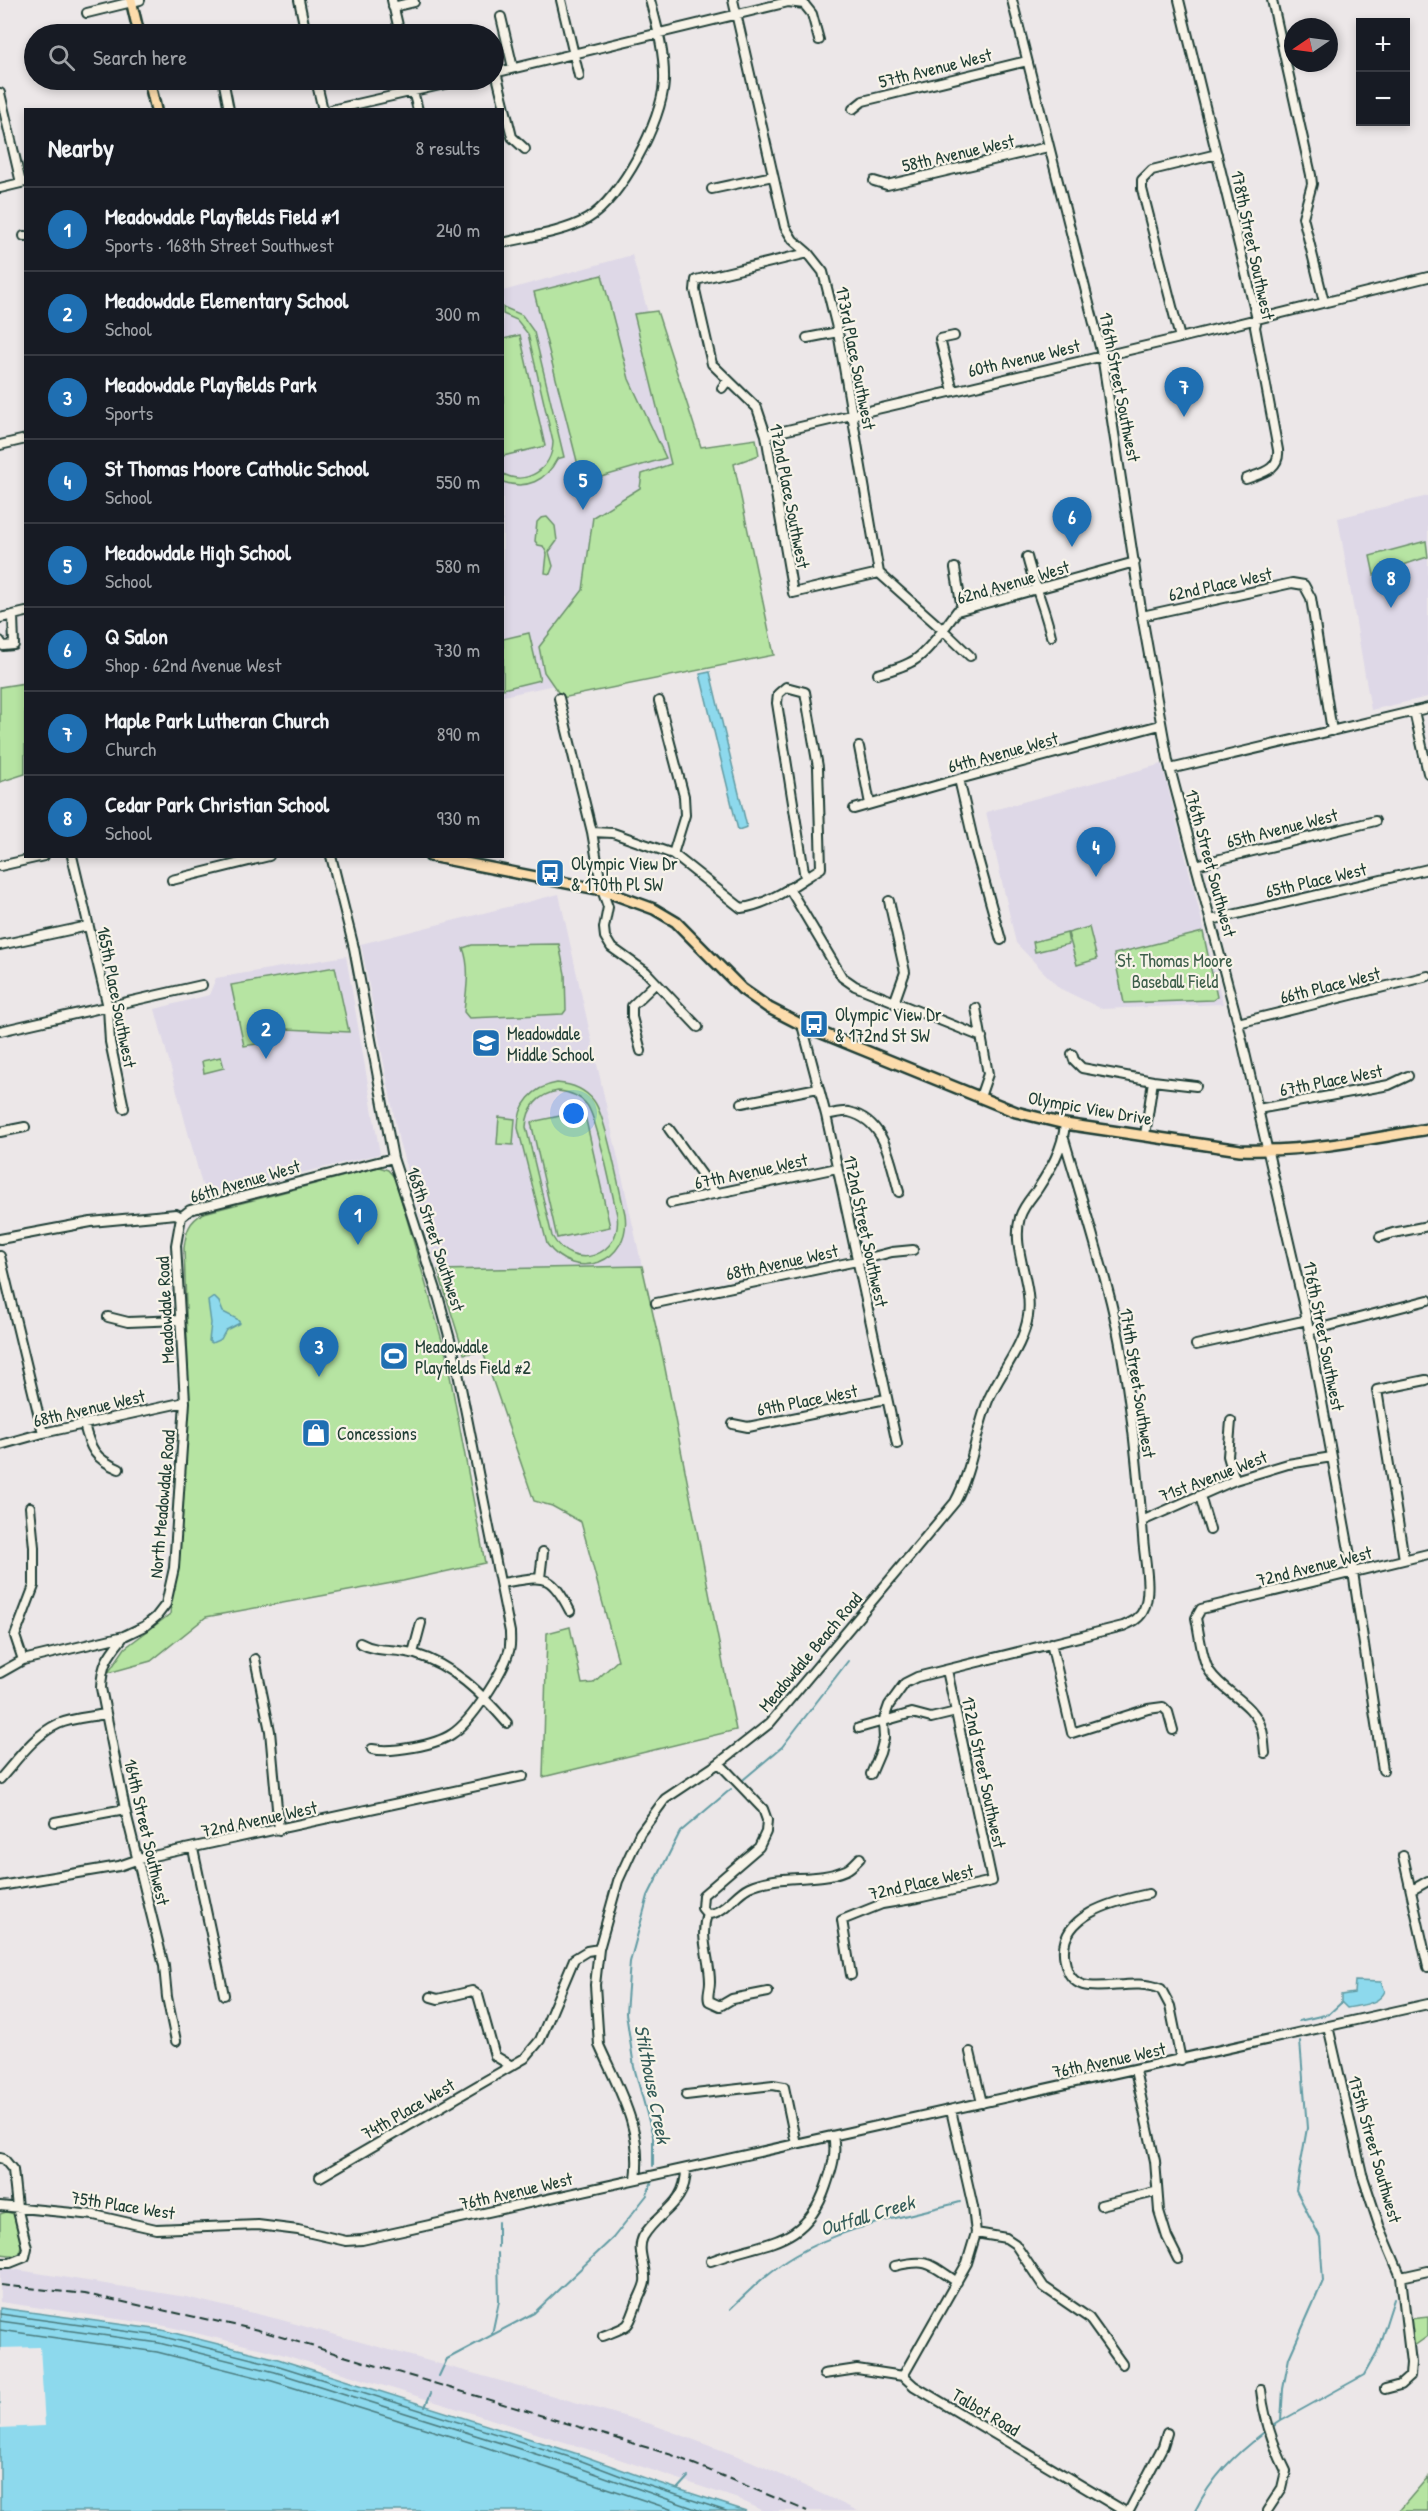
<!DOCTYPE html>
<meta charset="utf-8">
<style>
:root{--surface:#171b24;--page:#242831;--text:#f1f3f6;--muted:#9ea1a6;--line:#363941;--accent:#1f6fb2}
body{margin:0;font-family:"Patrick Hand",sans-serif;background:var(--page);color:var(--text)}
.controls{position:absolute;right:18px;top:18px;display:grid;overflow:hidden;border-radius:0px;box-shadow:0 3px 9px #0003}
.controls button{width:54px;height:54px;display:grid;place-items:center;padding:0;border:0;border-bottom:2px solid var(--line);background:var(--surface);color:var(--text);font:30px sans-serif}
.compass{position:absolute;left:1284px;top:18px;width:54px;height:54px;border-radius:50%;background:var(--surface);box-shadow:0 3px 9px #0003;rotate:257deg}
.you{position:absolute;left:574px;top:1114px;width:21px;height:21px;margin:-15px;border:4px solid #fff;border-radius:50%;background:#1a73e8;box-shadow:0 0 0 9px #1a73e833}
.badge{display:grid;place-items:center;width:39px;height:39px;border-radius:50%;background:var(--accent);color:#fff;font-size:20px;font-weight:700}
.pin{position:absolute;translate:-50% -50px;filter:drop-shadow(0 2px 3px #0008)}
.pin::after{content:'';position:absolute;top:32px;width:21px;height:18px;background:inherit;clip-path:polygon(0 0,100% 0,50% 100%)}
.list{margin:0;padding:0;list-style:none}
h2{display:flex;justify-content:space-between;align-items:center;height:78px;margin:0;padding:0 24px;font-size:26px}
h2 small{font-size:20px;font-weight:400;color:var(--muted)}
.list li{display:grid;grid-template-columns:39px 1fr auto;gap:18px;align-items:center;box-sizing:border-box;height:84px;padding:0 24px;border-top:2px solid var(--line)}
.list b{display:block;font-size:22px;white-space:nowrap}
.list p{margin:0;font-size:20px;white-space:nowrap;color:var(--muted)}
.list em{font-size:20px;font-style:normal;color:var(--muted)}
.icon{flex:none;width:33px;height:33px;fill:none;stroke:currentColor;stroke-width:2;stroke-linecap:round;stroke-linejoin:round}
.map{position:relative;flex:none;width:1428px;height:2511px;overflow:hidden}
.search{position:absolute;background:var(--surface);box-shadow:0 3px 9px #0003;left:24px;top:24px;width:480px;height:66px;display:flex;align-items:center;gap:15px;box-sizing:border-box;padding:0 21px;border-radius:33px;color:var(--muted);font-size:22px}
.panel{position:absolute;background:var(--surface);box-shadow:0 3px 9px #0003;left:24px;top:108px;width:480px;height:750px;border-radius:0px}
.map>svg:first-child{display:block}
.built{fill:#ded8e7}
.green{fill:#b6e4a2;stroke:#6a906b;stroke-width:1.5;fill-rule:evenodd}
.water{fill:#8dd9ed;stroke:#619ba3;stroke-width:1.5}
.pier{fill:#ece7e8}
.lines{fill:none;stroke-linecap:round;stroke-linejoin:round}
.shore{stroke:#4b7b7e;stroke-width:1.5}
.stream{stroke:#619ba3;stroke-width:2}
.minor-casing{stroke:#1f3d34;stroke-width:12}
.major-casing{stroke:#1f3d34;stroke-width:14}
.minor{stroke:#f7f3e8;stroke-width:8}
.major{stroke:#fcdcac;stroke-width:9}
.rail{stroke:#1f3d34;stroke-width:2;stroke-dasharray:9 4.5;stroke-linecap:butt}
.labels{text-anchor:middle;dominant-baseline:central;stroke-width:4.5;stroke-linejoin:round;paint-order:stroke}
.street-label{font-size:18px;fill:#1f3d34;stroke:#f7f3e8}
.poi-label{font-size:18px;fill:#1f3d34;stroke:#f7f3e8;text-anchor:start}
.park-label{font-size:18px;fill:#3d5e4a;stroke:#f7f3e8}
.water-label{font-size:20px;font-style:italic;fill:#355c59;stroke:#f7f3e8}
</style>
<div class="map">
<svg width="1428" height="2511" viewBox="0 0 1428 2511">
<rect width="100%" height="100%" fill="#ece7e8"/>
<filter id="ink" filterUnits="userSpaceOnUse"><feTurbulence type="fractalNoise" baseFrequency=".0167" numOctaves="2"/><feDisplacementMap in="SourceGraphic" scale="12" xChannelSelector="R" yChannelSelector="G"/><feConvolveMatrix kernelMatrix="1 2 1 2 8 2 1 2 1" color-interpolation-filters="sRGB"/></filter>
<g filter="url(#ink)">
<path class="built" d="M632,255L689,461L573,681L503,696V291Z
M1428,496V697L1371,710L1338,518Z
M1162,764L1223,1004L1102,1009L1059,988L1016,943L986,812Z
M559,894L642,1266L438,1270L399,1142L361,944Z
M346,956L380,1154L205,1196L155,1009L209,995L216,978Z
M0,2267L186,2297L278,2319L519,2386L651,2424L751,2461L858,2511H764L738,2499L616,2458L275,2352L166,2326L0,2302Z"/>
<path class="green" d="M602,275L629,379L666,458L591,480L580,473L534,292Z
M503,307L522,315L534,332L564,457L557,459C546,481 526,490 503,482V474C527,486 552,469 553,442L528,334L517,320L503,314Z
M657,311L701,447L756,439L759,455L734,464L774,655L562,698L544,672L539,647L583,590L593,517L640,488L642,474L671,464L634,314Z
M520,335L545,446L503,456V339Z
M547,517L555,526L557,541L549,552L553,566L550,574L545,573L547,554L543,546L538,545L535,541L537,522L541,518Z
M1426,541L1428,557C1409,562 1393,570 1374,575L1370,556Z
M529,633L540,680L503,689V639Z
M25,683V774L0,782V687Z
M1089,927L1097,959L1077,965L1068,933Z
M1203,932L1217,997L1213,1000L1124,1003L1114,954Z
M1067,933L1069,944L1035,952L1033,942Z
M559,944L565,974L566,1010L563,1014L469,1018L464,1012C466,991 471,969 463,948L472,945Z
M335,967L349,1032L286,1029L269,1042L244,1046L231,985Z
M221,1057L224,1068L204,1073L202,1061Z
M557,1083C572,1084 585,1089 594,1101C606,1117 619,1189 625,1214C632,1262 575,1284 547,1244L518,1128C518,1104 533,1087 557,1083ZM558,1091C570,1092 580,1096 587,1105C598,1120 612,1193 617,1215C623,1257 572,1273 552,1236L526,1127C527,1107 539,1094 558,1091Z
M584,1111L610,1227L557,1238L531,1122Z
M499,1117L515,1119L513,1145L497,1144Z
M379,1167L388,1170L395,1178L446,1354L485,1563L403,1581L206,1617L151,1661L108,1673L125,1648L170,1614L178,1552L189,1399L184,1248C186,1231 189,1221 204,1213Z
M642,1266L663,1358L736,1730L543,1777L547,1633L570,1627L582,1684L593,1683L618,1660L581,1522L552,1506L534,1501L483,1352L464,1354L438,1270Z
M6,2212L15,2214L22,2242L19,2256L0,2254V2214Z
M1428,2317V2336L1414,2346L1410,2319Z
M1428,2477V2511H1399Z"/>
<path class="water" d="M710,672L747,827L738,830L700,674Z
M214,1297L219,1302L223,1312L237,1319L240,1323L226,1330L221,1339L212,1343L209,1341L211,1323L208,1301Z
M1355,1981L1381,1982L1385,1991C1379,2005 1360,2005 1347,2008L1341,2002V1995L1354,1993Z
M0,2308L162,2330L278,2359L581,2455L659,2483L746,2511H0Z"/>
<path class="pier" d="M40,2347L45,2426L0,2428V2348Z"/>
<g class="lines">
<path class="shore" d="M0,2314L160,2336L276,2365L579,2460L634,2481L726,2511
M0,2321L159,2343L275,2372L577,2467L701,2511
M0,2330L157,2352L272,2381L479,2445L676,2511"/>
<path class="stream" d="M744,1779L782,1747L848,1661
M1299,2021L1329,2014L1341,2003
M653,2166V2136L634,2067L626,2013L630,1962L648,1896L680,1832L731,1789
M498,2222V2247
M730,2309C750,2290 770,2270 794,2256C844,2226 904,2217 960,2202
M492,2334L499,2301L498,2253
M439,2376L447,2359L534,2313L613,2238L647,2195L652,2181
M425,2407L431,2393
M1281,2421L1364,2375L1377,2352L1394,2299
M1272,2427L1281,2421L1283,2389L1289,2358L1323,2281L1320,2237L1296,2190L1307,2128L1300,2041
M678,2488L688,2477
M1195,2511C1212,2477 1233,2456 1263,2433"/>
<g class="minor-casing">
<path id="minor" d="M299,0L306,34
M392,0L400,34
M561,0L579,76
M733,0L785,227L793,240L808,253L823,272L838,332L879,573L943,630C920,660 914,664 878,674
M1012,0L1102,355L1142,616L1168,761L1238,1023L1307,1320L1353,1572L1383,1770
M1179,0L1257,319L1255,327L1278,450C1280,470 1261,473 1246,479
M1272,0L1311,175L1312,184L1303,217L1324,302
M393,7L414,2
M87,13L140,0
M501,17L513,68
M496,72L512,137L525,149
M494,73L788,2L804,4L812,14L819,40
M316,80L323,110
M410,80L418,110
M224,84L229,110
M0,93L21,183
M853,109L863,101L1027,61
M331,110L462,80
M874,181L887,185L1048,147
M0,188L25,182
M712,189L773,176
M24,236H26
M502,243C528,237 565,232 587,219C621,199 662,121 664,82C665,54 657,26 650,0
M808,253L696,280L695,290L712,364L757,408L766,435L793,593L879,573
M807,338L838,332
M1180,338L1142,189V180L1152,170L1217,154
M722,388L728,380
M953,391L940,339L954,336
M766,435L1180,338L1428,277
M0,445L26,439
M1027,557C1034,585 1045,609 1051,636
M955,568L962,609
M1142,616L1292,583L1304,585L1311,598L1332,731
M0,618L26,612
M0,641L3,646L14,645L13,615
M970,656L943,630L957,611L1135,562
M559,698L592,832L602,890L608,907L604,928L605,937L611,947L646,972L698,1027
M659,701L684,796L685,815L673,854
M1414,711L1428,773
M859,747L870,804
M1170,769L1428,708
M959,779L975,848L1001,940
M854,809L959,779L1160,725
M592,832L613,833L673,854L741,908C769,905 797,883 821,868L818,767L805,692L786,687L778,694L777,703L805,878
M72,856L108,1007L110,1042L124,1108
M331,856L354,948L393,1158L439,1299L455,1358L510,1632C510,1638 511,1645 509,1651C502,1674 472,1721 452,1734C436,1745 392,1753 372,1749
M1196,865L1375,821
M0,866L44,856
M172,880L269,856
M789,888L842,977L855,986L982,1037
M889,901L905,972L894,1003
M1211,920L1428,869
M0,945L88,926
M976,1008L988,1074L980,1097
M1238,1023L1428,976
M802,1025L826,1115L897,1444
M0,1031L202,985
M641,1051L632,1017V1006L656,983
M1072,1054L1074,1060L1082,1068L1153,1081L1196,1086
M742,1103L818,1088
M1258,1109L1389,1085L1408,1076
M826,1115C833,1114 842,1111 849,1112C886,1121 890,1161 899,1192
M669,1129L716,1194
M0,1132L25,1127
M1145,1135L1153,1081
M671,1203L837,1168
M181,1217L190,1210L393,1158
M1380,1237L1393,1233L1428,1226
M0,1239L91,1222L176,1214L181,1217
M0,1256L43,1433
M656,1303L857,1261L892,1252L913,1250
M108,1317L128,1322L180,1320
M1309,1331L1428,1300
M1196,1345L1307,1320
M1231,1421L1228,1456L1235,1480
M84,1424C90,1449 95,1459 119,1469
M733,1424L748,1427L886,1399
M0,1445L43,1433L185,1402
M1200,1496L1210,1530
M1142,1521L1235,1480L1288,1464L1332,1457
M1404,1559L1377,1390L1426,1380
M540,1578L543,1552
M501,1583C543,1577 549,1570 570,1611
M124,1636C109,1655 102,1662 101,1688L125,1809L164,1966L167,1997L176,2041
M360,1643C378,1653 396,1648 415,1654C453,1665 482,1694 507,1723
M1051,1643L1072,1733L1148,1709L1163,1707L1168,1712L1173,1730
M413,1653L421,1623
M255,1659L270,1731L279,1830
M23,1660L15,1636L34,1586V1547L30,1507
M0,1673L23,1660L124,1636L145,1626L156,1617L166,1604L174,1568L185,1402L176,1245L181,1217
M859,1728L912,1713L931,1718L956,1712
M1265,1753C1264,1745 1264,1737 1262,1730C1254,1702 1225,1694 1210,1672C1202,1661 1199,1632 1196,1618L1201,1609L1428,1554
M719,1763L763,1809L767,1820L766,1832L759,1847L703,1895L702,1908L707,1914C699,1938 710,1958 710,1982C710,1990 707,1994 709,2001L720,2006L732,1999L768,1992
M871,1774L880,1753L884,1738L883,1722L889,1705L905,1683L917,1677L1123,1626C1132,1622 1140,1619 1144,1609C1152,1589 1144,1558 1143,1537C1137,1460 1129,1376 1111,1302C1097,1247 1080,1193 1064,1139
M0,1779C17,1760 34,1735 58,1724C72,1718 90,1717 105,1714
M55,1822L125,1809
M193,1849L224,1995
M1403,1856L1428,1967
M0,1886L119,1866L139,1859L523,1776
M1412,1890L1428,1881
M1148,1894C1115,1901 1055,1915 1065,1961C1067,1972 1071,1981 1083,1985C1104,1991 1137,1978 1161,1989L1170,2006L1181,2060
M707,1914C725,1914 734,1894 749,1887C779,1873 816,1883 846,1870C851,1868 856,1862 860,1858
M851,1975L842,1920L882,1904L918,1898L992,1881L947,1670
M431,1997L438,1999L472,1991L478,1995L495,2056L510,2065
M1328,2026L1362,2174L1379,2225L1401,2277L1411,2363L1410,2376L1400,2385L1385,2389
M970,2052L982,2103
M1135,2070L1155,2161L1159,2211L1167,2237L1178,2259
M686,2095L773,2085L784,2087L796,2144
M0,2158L4,2159L13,2170L17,2207L27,2248L25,2257L10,2263H0
M320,2177L525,2058L540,2040L574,1959L587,1951L599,1949
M636,2179C643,2129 619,2090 599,2045L595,1985L599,1949L618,1881L640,1833L665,1799L719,1763L770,1723L955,1502C973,1469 975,1432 989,1398C1001,1372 1024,1345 1028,1316C1033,1283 1011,1250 1020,1217C1023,1207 1031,1198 1037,1190C1050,1170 1063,1149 1065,1124
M1101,2205L1155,2192
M0,2206L94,2215L156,2229L258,2225L298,2230L346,2241L362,2240L1428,2004
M976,2233L1006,2238L1015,2244L1044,2287L1089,2318L1122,2364
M711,2261C761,2241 805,2249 826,2186C832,2168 837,2155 833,2136
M895,2266C929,2258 930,2264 957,2282
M1401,2277L1428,2271
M603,2336C633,2324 627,2329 638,2300C640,2295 644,2288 645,2282C647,2268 636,2251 643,2237C658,2211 686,2206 686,2169
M824,2374L857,2369L903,2376L914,2386L1124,2511
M903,2376L967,2263L976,2233L973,2207L951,2110
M1261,2390C1264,2419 1273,2445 1286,2471L1282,2488L1267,2511
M1129,2511L1163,2446L1167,2433"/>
</g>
<g class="major-casing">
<path id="major" d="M131,0L139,34
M149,80L156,110
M430,856L602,890L654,909L676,922L742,989L769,1008L802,1025L1016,1112L1065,1124L1240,1150C1304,1152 1366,1140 1428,1129"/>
</g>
<use href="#minor" class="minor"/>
<use href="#major" class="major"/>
<path class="rail" d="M0,2285L85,2294L258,2330L672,2455L807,2511"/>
</g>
</g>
<defs>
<g id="bus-square" transform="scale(1.5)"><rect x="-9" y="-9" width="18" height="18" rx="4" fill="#1f6fb2" stroke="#f7f3e8"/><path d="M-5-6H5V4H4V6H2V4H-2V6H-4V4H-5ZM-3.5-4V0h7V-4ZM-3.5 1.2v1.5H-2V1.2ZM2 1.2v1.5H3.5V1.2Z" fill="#fff"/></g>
<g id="school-square" transform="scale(1.5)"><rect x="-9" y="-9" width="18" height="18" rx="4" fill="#1f6fb2" stroke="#f7f3e8"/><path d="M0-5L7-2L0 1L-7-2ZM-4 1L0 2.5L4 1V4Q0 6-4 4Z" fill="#fff"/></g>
<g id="stadium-square" transform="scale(1.5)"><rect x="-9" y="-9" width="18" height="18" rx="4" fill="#1f6fb2" stroke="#f7f3e8"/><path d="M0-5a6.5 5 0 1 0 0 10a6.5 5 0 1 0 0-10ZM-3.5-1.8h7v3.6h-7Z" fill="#fff"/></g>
<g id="shop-square" transform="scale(1.5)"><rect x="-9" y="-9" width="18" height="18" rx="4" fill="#1f6fb2" stroke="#f7f3e8"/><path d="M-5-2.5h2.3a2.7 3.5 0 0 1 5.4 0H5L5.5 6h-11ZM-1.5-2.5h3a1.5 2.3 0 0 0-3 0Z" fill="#fff"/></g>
</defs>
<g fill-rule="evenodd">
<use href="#bus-square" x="550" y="873"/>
<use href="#bus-square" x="814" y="1024"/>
<use href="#school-square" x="486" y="1043"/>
<use href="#stadium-square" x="394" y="1356"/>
<use href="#shop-square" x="316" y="1433"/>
</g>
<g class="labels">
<g class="street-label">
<text transform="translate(935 68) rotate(-14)">57th Avenue West</text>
<text transform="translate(958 153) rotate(-13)">58th Avenue West</text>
<text transform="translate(1253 245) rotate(78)">178th Street Southwest</text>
<text transform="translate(856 358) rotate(79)">173rd Place Southwest</text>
<text transform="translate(1024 358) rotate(-13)">60th Avenue West</text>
<text transform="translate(1120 387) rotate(79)">176th Street Southwest</text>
<text transform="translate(790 496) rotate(79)">172nd Place Southwest</text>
<text transform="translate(1013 582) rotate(-16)">62nd Avenue West</text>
<text transform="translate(1220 584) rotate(-12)">62nd Place West</text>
<text transform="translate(1003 752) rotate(-15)">64th Avenue West</text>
<text transform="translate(1282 828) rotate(-14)">65th Avenue West</text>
<text transform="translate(1211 863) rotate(75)">176th Street Southwest</text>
<text transform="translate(1316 880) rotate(-13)">65th Place West</text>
<text transform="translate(1330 985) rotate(-14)">66th Place West</text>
<text transform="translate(117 997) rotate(79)">165th Place Southwest</text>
<text transform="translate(1331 1080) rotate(-11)">67th Place West</text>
<text transform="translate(1090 1108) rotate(10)">Olympic View Drive</text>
<text transform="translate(751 1171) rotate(-12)">67th Avenue West</text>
<text transform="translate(245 1181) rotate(-16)">66th Avenue West</text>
<text transform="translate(866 1231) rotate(78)">172nd Street Southwest</text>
<text transform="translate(436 1239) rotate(72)">168th Street Southwest</text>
<text transform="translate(782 1262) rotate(-12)">68th Avenue West</text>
<text transform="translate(165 1310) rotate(-93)">Meadowdale Road</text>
<text transform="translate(1324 1336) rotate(79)">176th Street Southwest</text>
<text transform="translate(1138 1383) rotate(81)">174th Street Southwest</text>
<text transform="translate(807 1400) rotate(-11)">69th Place West</text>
<text transform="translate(89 1408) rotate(-13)">68th Avenue West</text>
<text transform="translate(1213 1476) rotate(-21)">71st Avenue West</text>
<text transform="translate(162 1504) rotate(-85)">North Meadowdale Road</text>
<text transform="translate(1314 1566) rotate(-14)">72nd Avenue West</text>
<text transform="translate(810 1652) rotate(-50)">Meadowdale Beach Road</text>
<text transform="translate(984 1772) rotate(78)">172nd Street Southwest</text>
<text transform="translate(259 1819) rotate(-12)">72nd Avenue West</text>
<text transform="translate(147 1832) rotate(77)">164th Street Southwest</text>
<text transform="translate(921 1882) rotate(-13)">72nd Place West</text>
<text transform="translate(1109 2060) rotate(-12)">76th Avenue West</text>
<text transform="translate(408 2109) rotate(-30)">74th Place West</text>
<text transform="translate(1375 2149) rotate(74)">175th Street Southwest</text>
<text transform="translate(516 2191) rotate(-13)">76th Avenue West</text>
<text transform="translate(123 2205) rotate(9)">75th Place West</text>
<text transform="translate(986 2412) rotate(31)">Talbot Road</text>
</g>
<g class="poi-label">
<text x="571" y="863">Olympic View Dr<tspan x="571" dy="21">&amp; 170th Pl SW</tspan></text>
<text x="835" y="1014">Olympic View Dr<tspan x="835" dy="21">&amp; 172nd St SW</tspan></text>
<text x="507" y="1033">Meadowdale<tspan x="507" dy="21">Middle School</tspan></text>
<text x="415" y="1346">Meadowdale<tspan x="415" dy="21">Playfields Field #2</tspan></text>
<text x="337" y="1433">Concessions</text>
</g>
<g class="park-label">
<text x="1175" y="960">St. Thomas Moore<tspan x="1175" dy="21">Baseball Field</tspan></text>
</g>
<g class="water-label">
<text transform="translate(653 2084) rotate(79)">Stilthouse Creek</text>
<text transform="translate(867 2215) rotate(-17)">Outfall Creek</text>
</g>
</g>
</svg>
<div class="controls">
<button>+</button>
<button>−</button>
</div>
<svg class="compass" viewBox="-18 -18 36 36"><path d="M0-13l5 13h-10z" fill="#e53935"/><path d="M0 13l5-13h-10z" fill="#9ea1a6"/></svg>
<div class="you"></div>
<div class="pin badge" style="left:358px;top:1245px">1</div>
<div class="pin badge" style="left:266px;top:1059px">2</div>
<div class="pin badge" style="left:319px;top:1377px">3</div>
<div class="pin badge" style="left:1096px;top:877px">4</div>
<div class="pin badge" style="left:583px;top:510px">5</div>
<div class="pin badge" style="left:1072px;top:547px">6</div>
<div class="pin badge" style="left:1184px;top:417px">7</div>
<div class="pin badge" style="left:1391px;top:608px">8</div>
<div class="search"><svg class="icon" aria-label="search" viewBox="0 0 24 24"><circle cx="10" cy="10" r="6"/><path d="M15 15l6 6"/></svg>Search here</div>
<section class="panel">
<h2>Nearby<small>8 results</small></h2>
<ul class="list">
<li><span class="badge">1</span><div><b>Meadowdale Playfields Field #1</b><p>Sports · 168th Street Southwest</p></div><em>240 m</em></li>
<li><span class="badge">2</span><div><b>Meadowdale Elementary School</b><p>School</p></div><em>300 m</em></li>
<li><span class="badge">3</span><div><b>Meadowdale Playfields Park</b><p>Sports</p></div><em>350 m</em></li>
<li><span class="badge">4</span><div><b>St Thomas Moore Catholic School</b><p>School</p></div><em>550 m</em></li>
<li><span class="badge">5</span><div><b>Meadowdale High School</b><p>School</p></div><em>580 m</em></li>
<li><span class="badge">6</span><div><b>Q Salon</b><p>Shop · 62nd Avenue West</p></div><em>730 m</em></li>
<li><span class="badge">7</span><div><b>Maple Park Lutheran Church</b><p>Church</p></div><em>890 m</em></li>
<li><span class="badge">8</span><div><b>Cedar Park Christian School</b><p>School</p></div><em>930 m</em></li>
</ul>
</section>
</div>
